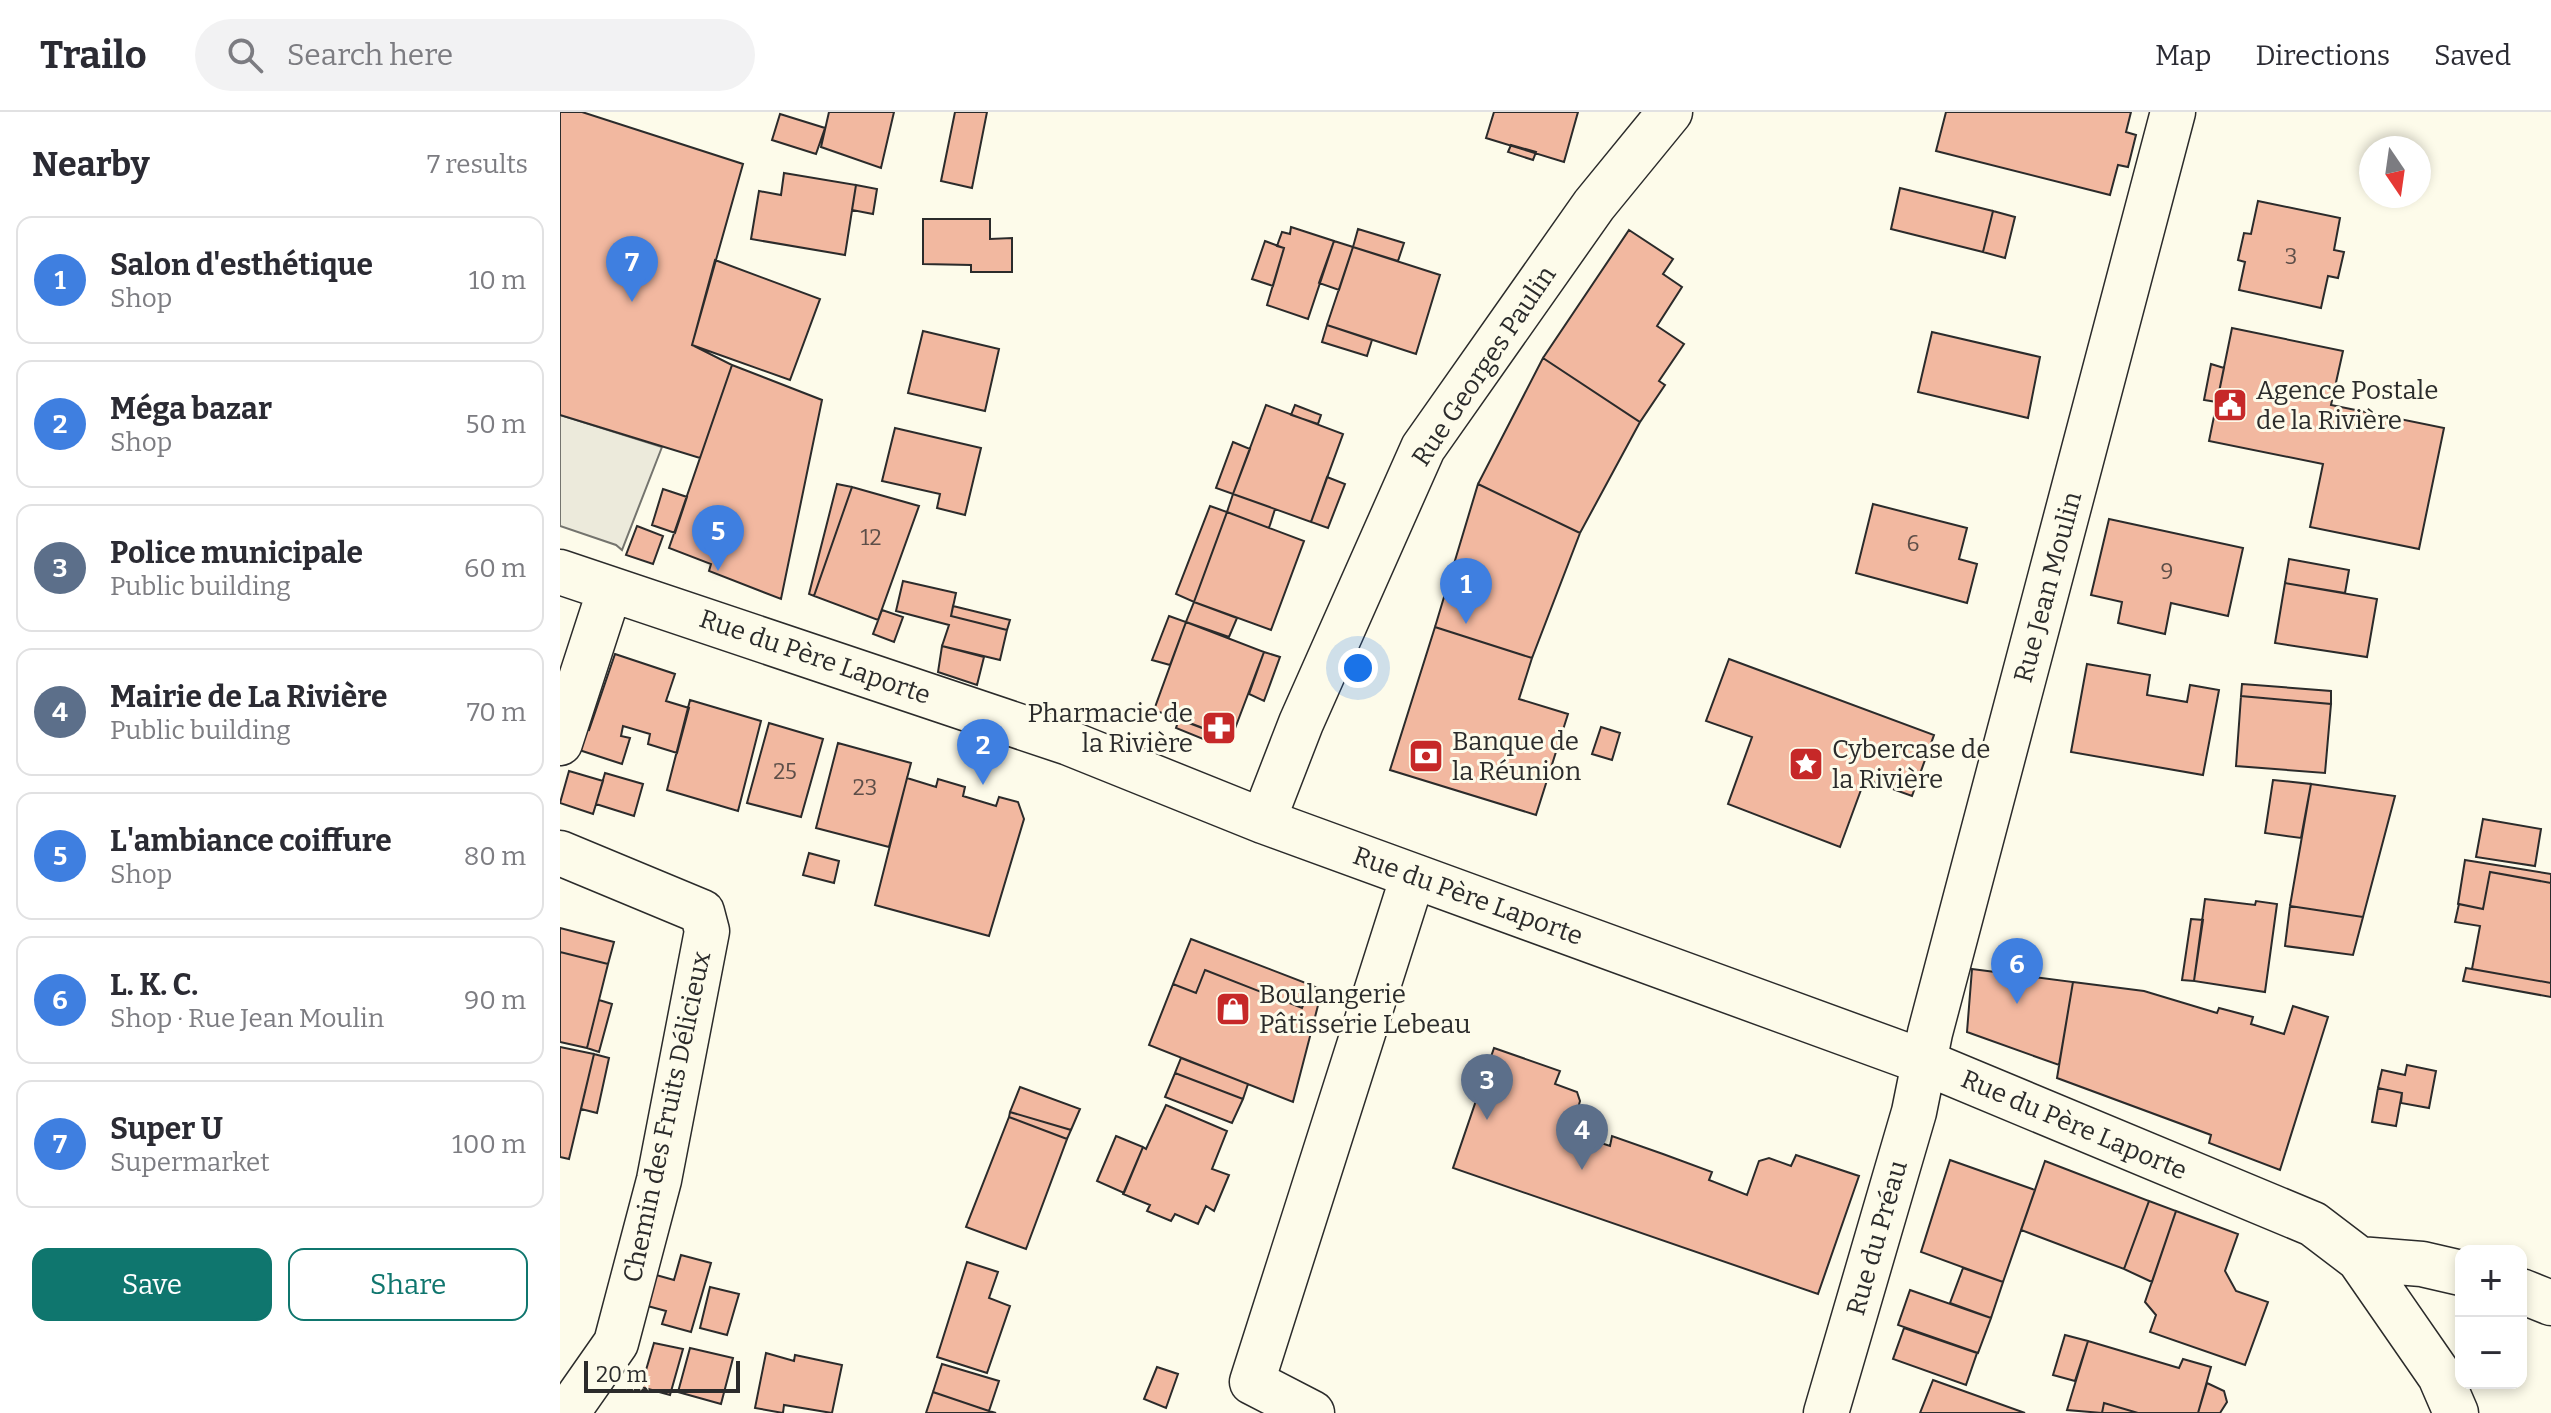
<!DOCTYPE html>
<meta charset="utf-8">
<style>
:root{--surface:#fff;--page:#f2f2f3;--text:#2b2b33;--muted:#7c7c81;--line:#e1e1e2;--accent:#0f766e}
body{margin:0;font-family:Bitter,serif;background:var(--page);color:var(--text)}
.controls{position:absolute;right:24px;bottom:24px;display:grid;overflow:hidden;border-radius:16px;box-shadow:0 4px 12px #0003}
.controls button{width:72px;height:72px;display:grid;place-items:center;padding:0;border:0;border-bottom:2px solid var(--line);background:var(--surface);color:var(--text);font:40px sans-serif}
.compass{position:absolute;left:1799px;top:24px;width:72px;height:72px;border-radius:50%;background:var(--surface);box-shadow:0 4px 12px #0003;rotate:167deg}
.scale{position:absolute;left:24px;bottom:20px;width:156px;box-sizing:border-box;padding-left:8px;border:4px solid #2b2b2b;border-top:0;font-size:22px;line-height:28px;white-space:nowrap;color:#2b2b2b;-webkit-text-stroke:6px #fdfbea;paint-order:stroke}
.you{position:absolute;left:798px;top:556px;width:28px;height:28px;margin:-20px;border:6px solid #fff;border-radius:50%;background:#1a73e8;box-shadow:0 0 0 12px #1a73e833}
.badge{display:grid;place-items:center;width:52px;height:52px;border-radius:50%;background:var(--accent);color:#fff;font-size:26px;font-weight:700}
.pin{position:absolute;translate:-50% -66px;filter:drop-shadow(0 2px 4px #0008)}
.pin::after{content:'';position:absolute;top:42px;width:28px;height:24px;background:inherit;clip-path:polygon(0 0,100% 0,50% 100%)}
.list{margin:0;padding:0;list-style:none}
h2{display:flex;justify-content:space-between;align-items:center;height:104px;margin:0;padding:0 32px;font-size:34px}
h2 small{font-size:26px;font-weight:400;color:var(--muted)}
.list li{display:grid;grid-template-columns:52px 1fr auto;gap:24px;align-items:center;box-sizing:border-box;height:128px;margin:0 16px 16px;padding:0 16px;border:2px solid var(--line);border-radius:16px}
.list b{display:block;font-size:30px;white-space:nowrap}
.list p{margin:0;font-size:26px;white-space:nowrap;color:var(--muted)}
.list em{font-size:26px;font-style:normal;color:var(--muted)}
.actions{display:flex;gap:16px;padding:24px 32px}
.actions a{flex:1;padding:18px 0;border:2px solid var(--accent);border-radius:16px;text-align:center;font-size:28px;color:var(--accent)}
.actions .main{background:var(--accent);color:#fff}
.icon{flex:none;width:44px;height:44px;fill:none;stroke:currentColor;stroke-width:2;stroke-linecap:round;stroke-linejoin:round}
.map{position:relative;flex:none;width:1991px;height:1301px;overflow:hidden}
header{display:flex;align-items:center;gap:48px;box-sizing:border-box;height:112px;padding:0 40px;background:var(--surface);border-bottom:2px solid var(--line)}
header strong{font-size:38px}
nav{display:flex;gap:44px;margin-inline-start:auto;font-size:28px}
.search{width:560px;height:72px;background:var(--page);display:flex;align-items:center;gap:20px;box-sizing:border-box;padding:0 28px;border-radius:44px;color:var(--muted);font-size:30px}
main{display:flex}
aside{flex:1;background:var(--surface)}
.map>svg:first-child{display:block}
.parking{fill:#eceadb;stroke:#74746e;stroke-width:2}
.building{fill:#f2b8a0;stroke:#2b2b2b;stroke-width:2}
.lines{fill:none;stroke-linecap:round;stroke-linejoin:round}
.minor-casing{stroke:#2b2b2b;stroke-width:47}
.minor{stroke:#fdfbea;stroke-width:44}
.labels{text-anchor:middle;dominant-baseline:central;stroke-width:6;stroke-linejoin:round;paint-order:stroke}
.number-label{font-size:22px;fill:#5d4e48}
.street-label{font-size:26px;fill:#2b2b2b;stroke:#fdfbea}
.poi-label{font-size:26px;fill:#2b2b2b;stroke:#fdfbea;text-anchor:start}
</style>
<header>
<strong>Trailo</strong>
<div class="search"><svg class="icon" aria-label="search" viewBox="0 0 24 24"><circle cx="10" cy="10" r="6"/><path d="M15 15l6 6"/></svg>Search here</div>
<nav><a>Map</a><a>Directions</a><a>Saved</a></nav>
</header>
<main>
<aside>
<h2>Nearby<small>7 results</small></h2>
<ul class="list">
<li><span class="badge" style="background:#3f7fe0">1</span><div><b>Salon d'esthétique</b><p>Shop</p></div><em>10 m</em></li>
<li><span class="badge" style="background:#3f7fe0">2</span><div><b>Méga bazar</b><p>Shop</p></div><em>50 m</em></li>
<li><span class="badge" style="background:#5c6f8a">3</span><div><b>Police municipale</b><p>Public building</p></div><em>60 m</em></li>
<li><span class="badge" style="background:#5c6f8a">4</span><div><b>Mairie de La Rivière</b><p>Public building</p></div><em>70 m</em></li>
<li><span class="badge" style="background:#3f7fe0">5</span><div><b>L'ambiance coiffure</b><p>Shop</p></div><em>80 m</em></li>
<li><span class="badge" style="background:#3f7fe0">6</span><div><b>L. K. C.</b><p>Shop · Rue Jean Moulin</p></div><em>90 m</em></li>
<li><span class="badge" style="background:#3f7fe0">7</span><div><b>Super U</b><p>Supermarket</p></div><em>100 m</em></li>
</ul>
<div class="actions"><a class="main">Save</a><a>Share</a></div>
</aside>
<div class="map">
<svg width="1991" height="1301" viewBox="0 0 1991 1301">
<rect width="100%" height="100%" fill="#fdfbea"/>
<path class="parking" d="M0,303L102,335L62,438L56,433L0,414Z"/>
<path class="building" d="M0,0H22L183,52L132,233L172,253L140,346L0,303Z
M269,0H334L321,56L261,35Z
M395,0H427L412,76L381,69Z
M934,0H1018L1004,50L926,26Z
M1386,0H1571L1566,20L1576,23L1568,55L1558,53L1550,83L1376,39Z
M220,2L265,16L256,42L212,28Z
M951,33L976,40L973,48L948,40Z
M224,61L296,73L285,143L191,127L199,79L221,83Z
M296,73L317,77L313,102L292,98Z
M1340,76L1433,99L1423,140L1331,117Z
M1698,89L1780,106L1774,138L1784,140L1778,166L1768,164L1761,196L1679,178L1685,150L1678,148L1684,121L1691,122Z
M1433,99L1455,105L1445,146L1423,140Z
M363,107H430V127L452,126V160H411V153L363,152Z
M731,115L774,129L748,207L707,193L724,136L717,134L722,120L730,122Z
M798,117L844,131L838,149L793,135Z
M1069,118L1113,147L1103,162L1122,175L1097,214L1124,232L1099,269L1105,273L1080,310L983,246Z
M705,129L724,136L713,174L692,167Z
M774,129L793,135L779,178L759,171Z
M793,135L880,163L856,242L767,213Z
M155,148L260,187L230,268L132,233Z
M767,213L812,228L807,244L762,230Z
M1672,216L1783,239L1771,293L1884,316L1859,437L1750,415L1763,352L1649,329Z
M363,219L439,237L425,299L348,281Z
M1372,220L1480,245L1468,306L1358,280Z
M983,246L1080,310L1020,421L918,372Z
M1651,252L1664,256L1657,290L1644,288Z
M172,253L262,288L221,487L149,459L151,452L109,436Z
M706,293L783,322L751,410L673,382Z
M735,293L761,303L758,312L731,303Z
M335,316L421,336L405,403L377,396L380,382L322,369Z
M673,330L690,337L673,382L656,376Z
M767,365L785,372L768,416L751,410Z
M277,372L292,375L254,484L249,482Z
M918,372L1020,421L972,546L875,515Z
M292,375L359,394L318,508L254,484Z
M103,377L127,385L115,421L92,413Z
M673,382L715,397L709,416L667,400Z
M1313,392L1407,416L1399,447L1417,452L1407,491L1296,461Z
M650,394L667,400L634,490L616,482Z
M667,400L744,429L711,518L634,490Z
M1549,407L1683,436L1668,504L1611,491L1605,522L1558,511L1562,490L1531,483Z
M77,414L103,424L93,452L66,443Z
M1729,447L1789,458L1785,481L1725,471Z
M343,469L396,481L391,504L447,518L440,548L382,534L389,513L336,499Z
M1725,471L1817,487L1807,545L1715,531Z
M634,490L677,506L669,525L626,510Z
M393,494L450,508L447,518L391,504Z
M322,498L343,505L334,530L313,522Z
M609,504L626,510L610,553L592,548Z
M626,510L704,540L671,627L594,598Z
M875,515L972,546L959,587L1008,602L976,703L830,658Z
M382,534L424,545L417,573L378,560Z
M704,540L720,545L704,589L689,582Z
M55,542L115,562L106,589L129,596L117,641L88,632L90,622L63,614L61,624L70,626L62,652L7,634L13,614L29,618Z
M1169,547L1374,623L1352,684L1305,667L1280,735L1168,692L1192,625L1146,609Z
M1527,552L1590,563L1587,583L1627,590L1630,573L1659,578L1643,663L1511,640Z
M1682,572L1771,579V592L1681,584Z
M1681,584L1771,592L1765,661L1676,654Z
M130,588L201,609L178,699L107,678Z
M619,607L646,617L643,627L616,616Z
M209,611L263,627L241,705L187,691Z
M1041,615L1060,621L1052,648L1032,642Z
M278,631L351,651L329,735L256,716Z
M9,659L43,669L33,702L0,691Z
M45,661L83,672L74,704L36,692Z
M347,666L376,675L378,667L405,675L403,684L436,694L439,685L458,690L464,707L429,824L315,793Z
M1713,668L1751,672L1741,726L1705,721Z
M1751,672L1835,684L1803,805L1730,794Z
M1923,707L1981,717L1975,754L1916,745Z
M249,741L279,749L274,771L243,763Z
M1905,748L1991,762V771L1930,760L1923,797L1898,792Z
M1930,760L1991,771V871L1912,857L1920,814L1895,810L1899,792L1923,797Z
M1645,787L1695,793L1696,789L1717,792L1705,880L1634,869Z
M1730,794L1803,805L1793,843L1725,834Z
M1631,807L1643,808L1634,869L1622,868Z
M0,816L54,830L48,852L0,840Z
M631,827L751,873L742,896L645,858L636,881L613,872Z
M0,840L48,852L27,936L0,930Z
M1906,856L1991,871V885L1903,869Z
M1412,857L1513,870L1499,953L1407,920Z
M645,858L742,896L751,873L762,878L733,990L589,933L613,872L636,881Z
M1513,870L1584,879L1657,901L1659,896L1693,905L1691,912L1724,922L1733,894L1768,905L1720,1058L1649,1031L1651,1023L1497,966Z
M39,888L52,892L39,940L27,936Z
M0,935L34,942L9,1047L0,1045Z
M934,936L1000,959L995,972L1017,980L1020,989L1011,1021L1050,1034L1052,1024L1103,1042L1152,1060L1149,1068L1187,1083L1199,1049L1209,1046L1231,1054L1236,1043L1299,1064L1258,1182L893,1056Z
M34,942L49,946L37,1001L21,997Z
M621,946L688,972L683,987L615,961Z
M1847,953L1876,959L1869,996L1841,991L1842,981L1818,976L1822,958L1845,963Z
M615,961L683,987L672,1011L605,985Z
M460,975L520,997L511,1018L450,1000Z
M1818,976L1842,981L1836,1014L1812,1010Z
M606,993L667,1019L652,1057L669,1063L654,1099L646,1094L638,1112L615,1102L611,1109L587,1099L590,1093L563,1082L583,1035L586,1037Z
M450,1000L511,1018L507,1027L449,1005Z
M449,1005L507,1027L466,1137L406,1115Z
M556,1024L583,1035L564,1081L537,1069Z
M1390,1048L1475,1078L1443,1170L1361,1140Z
M1485,1049L1589,1089L1564,1157L1461,1118Z
M1589,1089L1616,1099L1592,1170L1564,1157Z
M1616,1099L1678,1122L1665,1159L1676,1179L1708,1190L1685,1253L1590,1220L1596,1203L1585,1190Z
M121,1143L151,1151L131,1220L102,1212L106,1199L80,1192L89,1161L114,1168Z
M407,1150L438,1160L429,1186L450,1194L427,1261L377,1245Z
M1403,1156L1443,1170L1431,1206L1390,1191Z
M150,1175L179,1182L167,1223L140,1216Z
M1350,1178L1431,1206L1418,1241L1338,1213Z
M1344,1216L1417,1241L1406,1273L1333,1247Z
M1505,1223L1528,1229L1515,1269L1493,1263Z
M1528,1229L1619,1256L1623,1247L1651,1255L1638,1301H1578L1544,1291L1542,1301L1507,1298Z
M94,1231L123,1237L110,1283L81,1275Z
M130,1236L173,1246L161,1292L118,1280Z
M206,1241L234,1249L235,1243L282,1253L272,1301L224,1293L223,1301L195,1296Z
M382,1252L439,1269L429,1299L373,1280Z
M597,1255L618,1262L606,1296L584,1287Z
M1373,1268L1465,1301H1360Z
M1647,1271L1664,1279L1667,1290L1660,1301H1638Z
M373,1280L429,1299L436,1301H366Z
M1544,1291L1578,1301H1542Z"/>
<g class="lines">
<g class="minor-casing">
<path id="minor" d="M0,460L509,631L703,709L1364,950L1753,1112L1799,1147L1880,1264L1896,1301
M0,631L50,477
M703,709L741,611L863,336L1034,93L1110,0
M0,741L142,800L147,819L99,1068L56,1231L7,1301
M1799,1147L1862,1152L1901,1161
M1961,1179L1991,1191
M752,1301L692,1270L853,764
M1266,1301L1354,1000L1370,921L1613,0"/>
</g>
<use href="#minor" class="minor"/>
</g>
<defs>
<g id="civic-square" transform="scale(1.8)"><rect x="-9" y="-9" width="18" height="18" rx="4" fill="#c62828" stroke="#fdfbea"/><path d="M-.6-6.5H3V-4.5H.6V-3L4-1V1h2V6H-6V1h2V-1L-.6-3ZM-1.2 2.5V6h2.4V2.5Z" fill="#fff"/></g>
<g id="pharmacy-square" transform="scale(1.8)"><rect x="-9" y="-9" width="18" height="18" rx="4" fill="#c62828" stroke="#fdfbea"/><path d="M-2-6h4v4h4v4h-4v4h-4v-4h-4v-4h4Z" fill="#fff"/></g>
<g id="bank-square" transform="scale(1.8)"><rect x="-9" y="-9" width="18" height="18" rx="4" fill="#c62828" stroke="#fdfbea"/><path d="M-6-4H6V4H-6ZM0-2.3a2.3 2.3 0 1 0 0 4.6a2.3 2.3 0 1 0 0-4.6Z" fill="#fff"/></g>
<g id="sight-square" transform="scale(1.8)"><rect x="-9" y="-9" width="18" height="18" rx="4" fill="#c62828" stroke="#fdfbea"/><path d="M0-6L1.8-2.2L6-1.7L2.9 1.2L3.7 5.4L0 3.3L-3.7 5.4L-2.9 1.2L-6-1.7L-1.8-2.2Z" fill="#fff"/></g>
<g id="shop-square" transform="scale(1.8)"><rect x="-9" y="-9" width="18" height="18" rx="4" fill="#c62828" stroke="#fdfbea"/><path d="M-5-2.5h2.3a2.7 3.5 0 0 1 5.4 0H5L5.5 6h-11ZM-1.5-2.5h3a1.5 2.3 0 0 0-3 0Z" fill="#fff"/></g>
</defs>
<g fill-rule="evenodd">
<use href="#civic-square" x="1670" y="293"/>
<use href="#pharmacy-square" x="659" y="616"/>
<use href="#bank-square" x="866" y="644"/>
<use href="#sight-square" x="1246" y="652"/>
<use href="#shop-square" x="673" y="897"/>
</g>
<g class="labels">
<g class="number-label">
<text x="1731" y="144">3</text>
<text x="311" y="425">12</text>
<text x="1353" y="431">6</text>
<text x="1607" y="459">9</text>
<text x="225" y="659">25</text>
<text x="305" y="675">23</text>
</g>
<g class="street-label">
<text transform="translate(924 254) rotate(-56)">Rue Georges Paulin</text>
<text transform="translate(1488 475) rotate(-75)">Rue Jean Moulin</text>
<text transform="translate(255 545) rotate(19)">Rue du Père Laporte</text>
<text transform="translate(908 784) rotate(20)">Rue du Père Laporte</text>
<text transform="translate(107 1005) rotate(-78)">Chemin des Fruits Délicieux</text>
<text transform="translate(1514 1013) rotate(23)">Rue du Père Laporte</text>
<text transform="translate(1317 1126) rotate(-74)">Rue du Préau</text>
</g>
<g class="poi-label">
<text x="1696" y="278">Agence Postale<tspan x="1696" dy="30">de la Rivière</tspan></text>
<text x="633" y="601" text-anchor="end">Pharmacie de<tspan x="633" dy="30">la Rivière</tspan></text>
<text x="892" y="629">Banque de<tspan x="892" dy="30">la Réunion</tspan></text>
<text x="1272" y="637">Cybercase de<tspan x="1272" dy="30">la Rivière</tspan></text>
<text x="699" y="882">Boulangerie<tspan x="699" dy="30">Pâtisserie Lebeau</tspan></text>
</g>
</g>
</svg>
<div class="controls">
<button>+</button>
<button>−</button>
</div>
<svg class="compass" viewBox="-18 -18 36 36"><path d="M0-13l5 13h-10z" fill="#e53935"/><path d="M0 13l5-13h-10z" fill="#7c7c81"/></svg>
<div class="scale">20 m</div>
<div class="you"></div>
<div class="pin badge" style="left:906px;top:512px;background:#3f7fe0">1</div>
<div class="pin badge" style="left:423px;top:673px;background:#3f7fe0">2</div>
<div class="pin badge" style="left:927px;top:1008px;background:#5c6f8a">3</div>
<div class="pin badge" style="left:1022px;top:1058px;background:#5c6f8a">4</div>
<div class="pin badge" style="left:158px;top:459px;background:#3f7fe0">5</div>
<div class="pin badge" style="left:1457px;top:892px;background:#3f7fe0">6</div>
<div class="pin badge" style="left:72px;top:190px;background:#3f7fe0">7</div>
</div>
</main>
